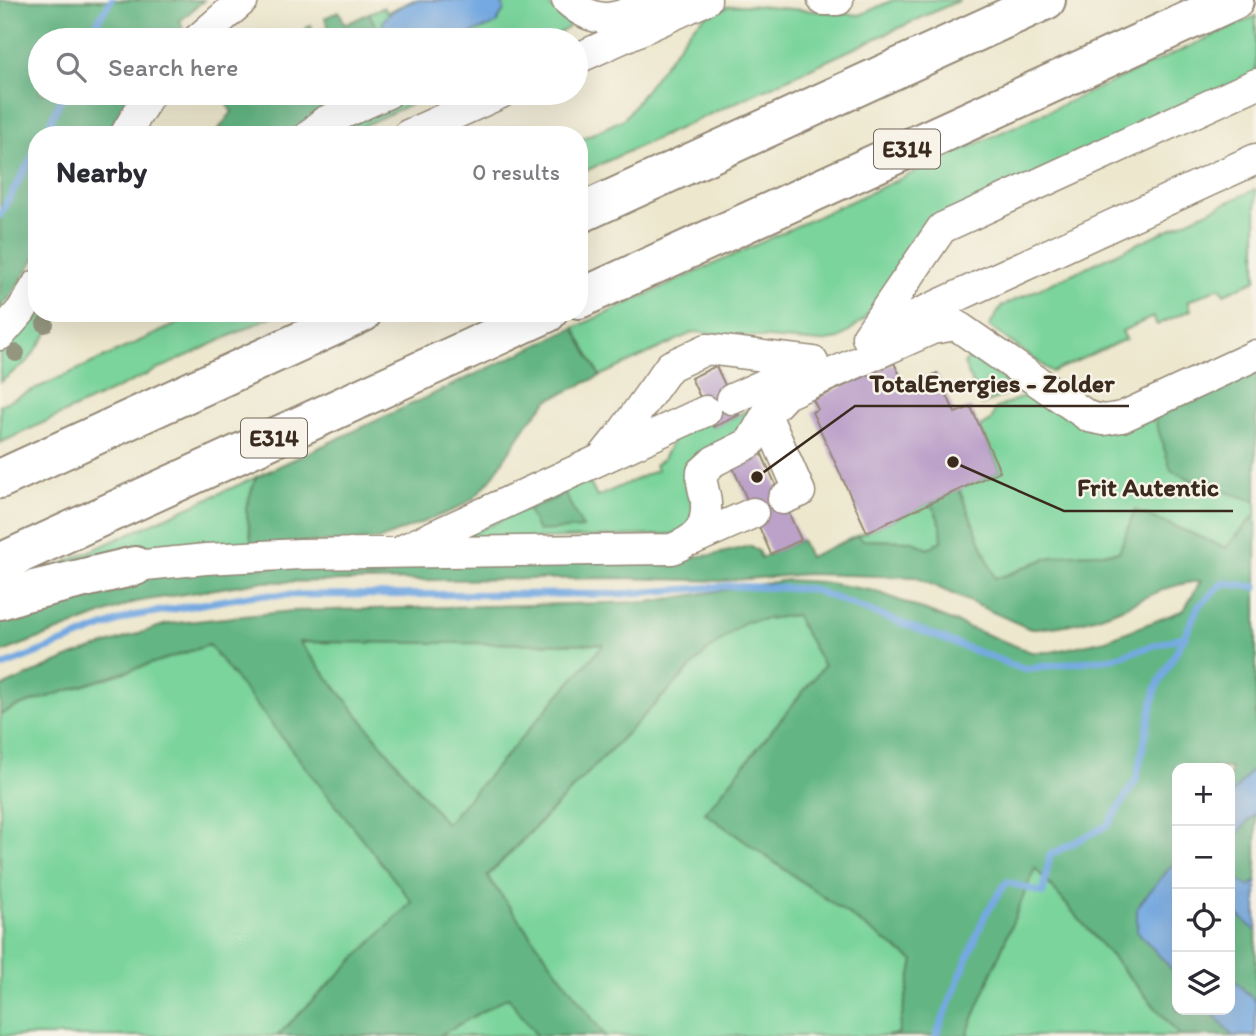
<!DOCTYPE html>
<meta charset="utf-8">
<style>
:root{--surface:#fff;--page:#f2f2f3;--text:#2b2b33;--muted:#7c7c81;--line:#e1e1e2}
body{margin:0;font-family:Itim,sans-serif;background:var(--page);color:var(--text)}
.controls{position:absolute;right:21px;bottom:21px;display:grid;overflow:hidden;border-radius:14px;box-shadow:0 7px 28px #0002}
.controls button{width:63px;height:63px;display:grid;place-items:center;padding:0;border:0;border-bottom:2px solid var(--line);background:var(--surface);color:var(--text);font:35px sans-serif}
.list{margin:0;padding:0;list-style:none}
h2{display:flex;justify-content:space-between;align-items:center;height:91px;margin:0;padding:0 28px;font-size:30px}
h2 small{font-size:23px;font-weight:400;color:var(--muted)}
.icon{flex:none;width:38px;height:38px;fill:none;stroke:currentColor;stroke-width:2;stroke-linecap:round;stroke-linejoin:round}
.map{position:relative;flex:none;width:1256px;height:1036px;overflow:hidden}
.search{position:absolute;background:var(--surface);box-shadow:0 7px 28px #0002;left:28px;top:28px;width:560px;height:77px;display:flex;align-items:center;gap:18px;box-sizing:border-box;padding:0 24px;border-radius:38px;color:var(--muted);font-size:26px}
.panel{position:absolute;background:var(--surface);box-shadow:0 7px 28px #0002;left:28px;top:126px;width:560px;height:196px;border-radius:28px}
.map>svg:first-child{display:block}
.green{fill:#7ad49b;stroke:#5a7f5c;stroke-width:2}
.forest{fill:#63b683;stroke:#4f7050;stroke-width:2;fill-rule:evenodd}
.water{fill:#74a9e1;stroke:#586a80;stroke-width:2}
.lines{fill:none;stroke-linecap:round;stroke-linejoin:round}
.stream{stroke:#74a9e1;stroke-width:7}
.building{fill:#bca1c9}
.minor-casing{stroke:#948876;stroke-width:33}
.highway-casing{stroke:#948876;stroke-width:42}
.minor{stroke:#fff;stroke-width:30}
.highway{stroke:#fff;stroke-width:38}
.tree{fill:#94967e}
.labels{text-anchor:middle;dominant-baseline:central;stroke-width:5;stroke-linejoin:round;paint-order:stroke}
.shield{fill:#f7f3e8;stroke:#73665b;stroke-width:2}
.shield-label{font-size:23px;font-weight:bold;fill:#3b2a1e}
.leader{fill:none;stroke:#3b2a1e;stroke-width:2.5}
.callout-dot{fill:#3b2a1e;stroke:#f7f3e8;stroke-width:2.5}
.callout-label{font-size:26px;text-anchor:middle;font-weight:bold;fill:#3b2a1e;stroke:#f7f3e8;stroke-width:5;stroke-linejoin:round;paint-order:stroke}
</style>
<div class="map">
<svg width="1256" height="1036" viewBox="0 0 1256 1036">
<rect width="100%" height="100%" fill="#f7f3e8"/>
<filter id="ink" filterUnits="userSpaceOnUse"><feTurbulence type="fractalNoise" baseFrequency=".0143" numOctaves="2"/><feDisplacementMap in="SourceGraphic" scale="14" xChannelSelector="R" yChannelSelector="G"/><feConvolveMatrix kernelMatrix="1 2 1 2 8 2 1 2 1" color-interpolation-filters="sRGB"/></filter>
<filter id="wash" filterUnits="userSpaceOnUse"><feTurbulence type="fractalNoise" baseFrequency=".00686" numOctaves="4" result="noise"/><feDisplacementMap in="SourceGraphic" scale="28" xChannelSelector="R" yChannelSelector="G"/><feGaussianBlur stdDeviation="1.57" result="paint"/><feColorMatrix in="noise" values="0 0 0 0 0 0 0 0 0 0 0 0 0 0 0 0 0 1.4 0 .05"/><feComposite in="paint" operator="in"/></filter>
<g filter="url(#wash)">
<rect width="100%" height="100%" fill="#ede7cd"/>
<path class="green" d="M414,0H544L568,23L569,27L548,40H382L369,13L384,7L387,12Z
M893,0H960L579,174V140L624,119L690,30L705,16L729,6L746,5L860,15Z
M1256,16V75L937,223L863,320L839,339L820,342L694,332L600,376L574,328Z
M402,93H435L343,135H323Z
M1256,189V280L1224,294L1220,287L1188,301L1191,310L1157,325L1153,317L1122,331L1126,339L1052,372L989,326L1002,306Z
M44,313H62L28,361L0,382V351Z
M201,313H279L0,443V405Z
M970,357L1017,389L982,405L964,364Z
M1035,391L1099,430L1153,413L1190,480L1256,501V514L1226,548L1135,510L1119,552C1098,554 1072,552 1052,557C1032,562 1015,575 995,578L959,489L1000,471L980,427L991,421L995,409Z
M750,409C754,440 729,445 706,457L697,511L681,534L452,542L589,481L597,497L657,470L655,465L663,459L675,436L710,418L714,427Z
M256,477L246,508L252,545L23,581Z
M931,502L941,525L942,540L928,549L912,541L863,540L857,536Z
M796,615L824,666L705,813L914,961L898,1034L886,1036H605L487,877L705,653L745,622Z
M299,642L604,644L446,824Z
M209,645L413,902L277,1036H0V715L13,708Z
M1035,867L1180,1036H969L967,1033Z
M508,997L537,1036H438Z"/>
<path class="forest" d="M0,0H204L180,21L183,28L173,40H40V93H138L112,135H37V255L10,297L0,309Z
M339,11L345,25L369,13L382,40H302L306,28L311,25L315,35L329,29L325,18Z
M239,93H368L300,127L295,135H214L232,112L227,105Z
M574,328L600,376L548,400L528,423L491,479L474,498L456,509L378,540L252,545L246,508L256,477Z
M1256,365V501L1205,486L1171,470L1153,413Z
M959,489L995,578C1015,575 1032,562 1052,557C1072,552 1097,554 1119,552L1135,510L1226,548L1256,514V1036H1180L1035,868L967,1033L969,1036H886L898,1034L914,961L705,813L824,666L795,615L745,622L705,653L487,876L605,1036H537L508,997L438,1036H277L412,902L209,645L13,708L0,715V688L72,656L167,624L292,611L649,602L787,580L821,582L875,591L1031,652H1051L1106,640L1184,610L1201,581C1167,583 1140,602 1109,613C1085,622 1054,629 1028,628L915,577L808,574L721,581L623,578L259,582L135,602L0,653V610L170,569L658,559L713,555L750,546L758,551L761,558L801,540L809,557L857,536L863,540L912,541L928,549L942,540L941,525L931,502ZM299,642L603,644V645L446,824ZM1177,768H1230V1010H1177Z
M565,494L583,528L538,531L528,510Z"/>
<path class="water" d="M417,0H502L504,10L496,24L453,40H386C373,16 398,7 417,0Z
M1256,765V813L1230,842V796Z
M1177,859V975L1137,931V907Z
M1230,875L1249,886L1256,882V931L1230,908Z
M1230,976L1256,1002V1036H1233L1209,1010H1230Z"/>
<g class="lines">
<path class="stream" d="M86,40L111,0
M44,135L64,93
M0,215L37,148
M0,667L132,616L255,595L621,594L730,586L811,589L1023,669L1113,658L1185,636L1198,607L1223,583L1256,587
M936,1036L985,915L1007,882L1043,893L1050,855L1108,825L1136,780L1156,688L1185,636"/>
</g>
<g id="blocks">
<path class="building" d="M894,363L906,387L937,373L955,413L971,407L1000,471L867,532L812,412L818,409L813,400Z
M716,366L739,415L714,427L691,378Z
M759,448L801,540L771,554L730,461Z"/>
</g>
</g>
<g filter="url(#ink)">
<use href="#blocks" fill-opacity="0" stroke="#948876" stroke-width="2"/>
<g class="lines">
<g class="minor-casing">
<path id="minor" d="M567,0C600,30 620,17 656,0
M823,0H838
M197,40L243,0
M576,59L706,0
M125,135L150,93
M310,135L324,122L388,93
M408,135L501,93
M895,325L1256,159
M0,335L21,311L37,285
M867,337L942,228L1256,84
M732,399L805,366
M766,415L800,492L783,499
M605,454L622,433L670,366L707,349L813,362
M692,540L753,513
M405,549L706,411
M135,566L206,559L300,554L672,549C694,540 707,531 706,504C706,492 700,486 702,472L714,461L750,443L766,415L786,394L932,329L956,325L1089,417L1104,420L1122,417L1256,355"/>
</g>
<g class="highway-casing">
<path id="highway" d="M579,214L1046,0
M579,299L1234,0
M0,479L362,313
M0,563L547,313
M0,600L21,593L135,566"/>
</g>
<use href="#minor" class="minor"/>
<use href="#highway" class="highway"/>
</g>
<g class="tree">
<circle cx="45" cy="324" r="9"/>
<circle cx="16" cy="353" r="9"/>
</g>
</g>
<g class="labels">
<g class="shield">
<rect x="874" y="129.5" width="66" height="39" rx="5"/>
<rect x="241" y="418.5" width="66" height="39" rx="5"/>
</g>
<g class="shield-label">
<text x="907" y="149">E314</text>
<text x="274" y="438">E314</text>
</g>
</g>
<path class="leader" d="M757 477L855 406H1129M953 462L1064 511H1233"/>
<g class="callout-dot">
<circle cx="757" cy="477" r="7"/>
<circle cx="953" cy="462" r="7"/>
</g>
<g class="callout-label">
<text x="992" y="392">TotalEnergies - Zolder</text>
<text x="1148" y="496">Frit Autentic</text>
</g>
</svg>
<div class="controls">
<button>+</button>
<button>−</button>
<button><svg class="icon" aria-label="locate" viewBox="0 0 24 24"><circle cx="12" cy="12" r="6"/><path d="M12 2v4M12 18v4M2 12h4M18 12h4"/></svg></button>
<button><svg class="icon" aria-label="layers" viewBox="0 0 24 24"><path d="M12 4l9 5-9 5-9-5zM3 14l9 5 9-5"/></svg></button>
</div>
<div class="search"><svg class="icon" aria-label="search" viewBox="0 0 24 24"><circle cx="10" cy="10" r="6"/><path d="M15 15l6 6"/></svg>Search here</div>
<section class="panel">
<h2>Nearby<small>0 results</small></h2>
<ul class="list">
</ul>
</section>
</div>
